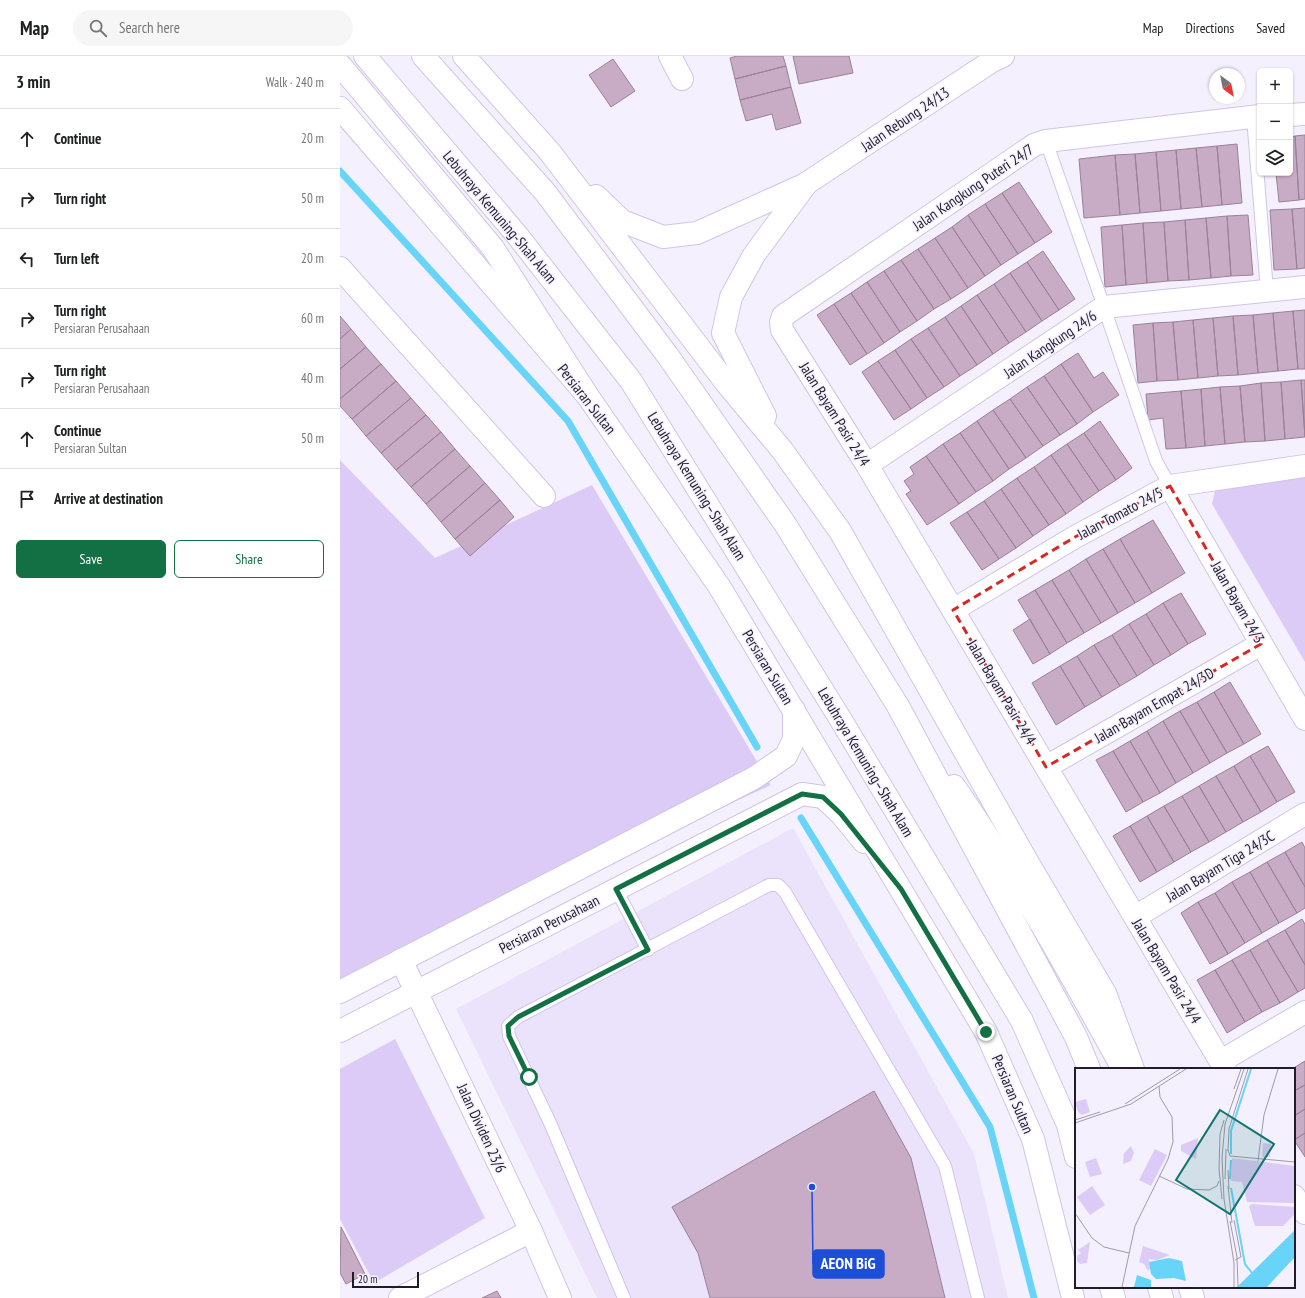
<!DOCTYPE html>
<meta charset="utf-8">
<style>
:root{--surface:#fff;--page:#f6f6f6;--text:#202124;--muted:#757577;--line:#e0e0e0;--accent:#137045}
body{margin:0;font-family:"PT Sans Narrow",sans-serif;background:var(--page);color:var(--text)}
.controls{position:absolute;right:12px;top:12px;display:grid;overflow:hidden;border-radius:6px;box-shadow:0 1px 3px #0004}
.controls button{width:36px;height:36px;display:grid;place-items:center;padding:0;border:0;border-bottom:1px solid var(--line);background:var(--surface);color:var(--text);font:20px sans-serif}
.compass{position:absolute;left:869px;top:12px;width:36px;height:36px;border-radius:50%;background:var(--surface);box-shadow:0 1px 3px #0004;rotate:148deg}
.scale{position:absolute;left:12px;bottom:10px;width:67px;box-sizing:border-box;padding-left:4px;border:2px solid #211c28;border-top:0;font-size:11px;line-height:14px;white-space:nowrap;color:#211c28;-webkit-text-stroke:3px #f5f0fe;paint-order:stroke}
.stop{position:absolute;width:12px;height:12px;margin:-9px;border:3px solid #137045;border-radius:50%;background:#fff}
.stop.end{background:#137045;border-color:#fff;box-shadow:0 1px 4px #0008}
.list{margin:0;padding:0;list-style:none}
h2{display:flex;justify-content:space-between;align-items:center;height:52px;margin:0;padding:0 16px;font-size:17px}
h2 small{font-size:13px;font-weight:400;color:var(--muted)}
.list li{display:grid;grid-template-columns:26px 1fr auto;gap:12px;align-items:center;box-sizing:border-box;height:60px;padding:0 16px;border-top:1px solid var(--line)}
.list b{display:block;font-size:15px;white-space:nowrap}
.list p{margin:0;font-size:13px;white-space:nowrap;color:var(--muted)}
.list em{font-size:13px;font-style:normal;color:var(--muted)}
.actions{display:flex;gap:8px;padding:12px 16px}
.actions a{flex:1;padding:9px 0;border:1px solid var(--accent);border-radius:6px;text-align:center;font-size:14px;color:var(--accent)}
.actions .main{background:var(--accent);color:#fff}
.icon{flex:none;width:22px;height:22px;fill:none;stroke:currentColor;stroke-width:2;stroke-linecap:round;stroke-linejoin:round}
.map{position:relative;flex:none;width:965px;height:1242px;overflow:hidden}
header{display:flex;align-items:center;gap:24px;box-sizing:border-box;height:56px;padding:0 20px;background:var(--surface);border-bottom:1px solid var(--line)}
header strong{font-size:19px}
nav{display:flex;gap:22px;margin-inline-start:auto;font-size:14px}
.search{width:280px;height:36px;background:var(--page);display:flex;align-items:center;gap:10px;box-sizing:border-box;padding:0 14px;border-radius:22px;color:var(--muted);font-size:15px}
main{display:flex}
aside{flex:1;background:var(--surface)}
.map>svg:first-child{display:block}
.built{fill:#ebe2fb}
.green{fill:#dccbf7}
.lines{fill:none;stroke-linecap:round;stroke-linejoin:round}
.stream{stroke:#68d4f8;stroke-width:7}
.building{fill:#c8acc6;stroke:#9a8099}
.service-casing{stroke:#d2c4e6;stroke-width:14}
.minor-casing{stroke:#d2c4e6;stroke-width:24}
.tertiary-casing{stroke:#d2c4e6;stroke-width:24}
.secondary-casing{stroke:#d2c4e6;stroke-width:24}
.primary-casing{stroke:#d2c4e6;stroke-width:24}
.motorway-casing{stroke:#d2c4e6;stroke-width:24}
.service{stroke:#fff;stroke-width:12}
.minor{stroke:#fff;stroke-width:22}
.tertiary{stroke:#fff;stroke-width:22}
.secondary{stroke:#fff;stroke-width:22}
.primary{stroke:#fff;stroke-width:22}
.motorway{stroke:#fff;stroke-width:22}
.route{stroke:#137045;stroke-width:5}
.marked{fill:none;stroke:#d62828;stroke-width:3;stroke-dasharray:8 5;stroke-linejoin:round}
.labels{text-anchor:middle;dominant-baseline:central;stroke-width:3;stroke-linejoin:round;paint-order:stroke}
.street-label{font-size:15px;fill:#211c28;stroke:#f5f0fe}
.inset-river{fill:none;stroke:#68d4f8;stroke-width:2}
.inset-road{fill:none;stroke:#a09ba8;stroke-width:1}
.view{fill:#0f766e;fill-opacity:0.15;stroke:#0f766e;stroke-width:2}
.inset-edge{fill:none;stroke:#211c28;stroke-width:2}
.leader{fill:none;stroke:#1d4ed8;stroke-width:1.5}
.callout-dot{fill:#1d4ed8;stroke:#f5f0fe;stroke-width:1.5}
.callout{fill:#1d4ed8;stroke:#1d4ed8;stroke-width:1.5}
.callout-label{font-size:16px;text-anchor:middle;font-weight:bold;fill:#fff}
</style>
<header>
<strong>Map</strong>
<div class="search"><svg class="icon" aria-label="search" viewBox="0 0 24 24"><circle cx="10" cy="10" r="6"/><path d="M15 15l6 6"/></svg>Search here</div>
<nav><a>Map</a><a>Directions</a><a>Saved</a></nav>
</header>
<main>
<aside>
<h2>3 min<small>Walk · 240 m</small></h2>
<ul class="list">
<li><svg class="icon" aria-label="ahead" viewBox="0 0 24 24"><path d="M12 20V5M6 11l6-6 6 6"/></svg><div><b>Continue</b></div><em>20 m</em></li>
<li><svg class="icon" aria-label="right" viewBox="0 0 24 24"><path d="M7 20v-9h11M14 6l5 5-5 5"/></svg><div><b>Turn right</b></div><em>50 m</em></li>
<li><svg class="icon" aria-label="left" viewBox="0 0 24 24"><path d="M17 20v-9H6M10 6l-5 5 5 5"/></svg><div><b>Turn left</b></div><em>20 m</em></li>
<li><svg class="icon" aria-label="right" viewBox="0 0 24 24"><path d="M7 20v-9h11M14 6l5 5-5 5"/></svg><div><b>Turn right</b><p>Persiaran Perusahaan</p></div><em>60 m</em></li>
<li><svg class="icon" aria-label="right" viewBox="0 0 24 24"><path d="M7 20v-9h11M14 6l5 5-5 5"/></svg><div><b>Turn right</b><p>Persiaran Perusahaan</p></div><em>40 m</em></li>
<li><svg class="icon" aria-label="ahead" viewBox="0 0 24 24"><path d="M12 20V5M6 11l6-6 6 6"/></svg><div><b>Continue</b><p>Persiaran Sultan</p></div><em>50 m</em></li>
<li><svg class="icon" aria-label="arrive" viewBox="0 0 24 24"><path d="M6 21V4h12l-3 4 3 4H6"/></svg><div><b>Arrive at destination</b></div></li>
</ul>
<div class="actions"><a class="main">Save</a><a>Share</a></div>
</aside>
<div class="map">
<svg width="965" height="1242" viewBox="0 0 965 1242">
<rect width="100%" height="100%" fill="#f5f0fe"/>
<path class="built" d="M453,772L634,1098L668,1242H257L116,953Z"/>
<path class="green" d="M0,404L95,502L252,429L431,729L0,927Z
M965,417V606L872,448L875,434Z
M55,983L145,1162L34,1227L0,1163V1013Z"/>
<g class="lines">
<path class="stream" d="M0,115L228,365L417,691
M461,762L650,1071L694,1242"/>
</g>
<path class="building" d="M397,0H443L446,10L395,23L390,2Z
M453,0H509L513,17L459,28Z
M273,3L295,35L271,51L249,19Z
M446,10L451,31L400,44L395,23Z
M451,31L461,67L436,74L432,58L406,65L400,44Z
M965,79V143L959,144L955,80Z
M955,80L959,144L939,146L936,117H950V81Z
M897,88L902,147L882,149L877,90Z
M877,90L882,149L862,151L856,92Z
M856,92L862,151L841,153L836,94Z
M836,94L841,153L821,155L816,96Z
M816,96L821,155L800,157L795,98Z
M795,98L800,157L780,159L775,99Z
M775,99L780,159L744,162L739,103Z
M679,126L712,176L695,187L662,137Z
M662,137L695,187L678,198L645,148Z
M645,148L678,198L661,209L628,159Z
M965,152V212L957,213L952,153Z
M952,153L957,213L934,214L930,154Z
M628,159L661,209L645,220L612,171Z
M908,159L913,219L891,220L887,160Z
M887,160L891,220L871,222L866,162Z
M866,162L871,222L849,224L845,164Z
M845,164L849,224L828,225L824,166Z
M824,166L828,225L807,227L803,167Z
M803,167L807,227L786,229L782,169Z
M782,169L786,229L765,231L761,171Z
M612,171L645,220L628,232L595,182Z
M595,182L628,232L611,243L578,193Z
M578,193L611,243L594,253L561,204Z
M703,195L735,243L719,254L687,206Z
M561,204L594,253L577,265L544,215Z
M687,206L719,254L702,265L670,217Z
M544,215L577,265L560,276L527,226Z
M670,217L702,265L686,276L654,228Z
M527,226L560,276L544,287L511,237Z
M654,228L686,276L669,287L637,239Z
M511,237L544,287L527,298L494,248Z
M637,239L669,287L653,298L621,250Z
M494,248L527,298L510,309L477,259Z
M621,250L653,298L637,309L605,261Z
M965,254V313H958L953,255Z
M953,255L958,313L938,315L933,257Z
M933,257L938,315L918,317L913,259Z
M913,259L918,317L898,319L893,260Z
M0,260L11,273L0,283Z
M893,260L898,319L878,320L873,262Z
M605,261L637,309L620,320L588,272Z
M873,262L878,320L858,322L853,264Z
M853,264L858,322L838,324L833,266Z
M833,266L838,324L817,325L813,267Z
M813,267L817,325L798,327L793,269Z
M588,272L620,320L604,331L571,283Z
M11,273L26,291L0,313V283Z
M571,283L604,331L587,342L555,294Z
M26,291L41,308L0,343V313Z
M555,294L587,342L571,353L538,305Z
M738,297L754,322L763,316L779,339L753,356L721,308Z
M538,305L571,353L554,364L522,316Z
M41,308L56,325L12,363L0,350V343Z
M721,308L753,356L737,368L704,320Z
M704,320L737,368L720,379L687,331Z
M961,324H965V381Z
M961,324L965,381L945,383L941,326Z
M56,325L71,342L26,380L12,363Z
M941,326L945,383L925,385L921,327Z
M921,327L925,385L905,386L900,330Z
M900,330L905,386L885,388L880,331Z
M687,331L720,379L703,390L670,343Z
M880,331L885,388L865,390L861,333Z
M861,333L865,390L846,392L841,335Z
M841,335L846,392L826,393L823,362L808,364L806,338Z
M71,342L86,359L41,397L26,380Z
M670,343L703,390L686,402L653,354Z
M653,354L686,402L669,413L637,365Z
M86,359L101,376L56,414L41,397Z
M637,365L669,413L653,425L620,377Z
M760,365L792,412L776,424L744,377Z
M101,376L115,393L71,431L56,414Z
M620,377L653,425L636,436L603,388Z
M744,377L776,424L759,435L727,388Z
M603,388L636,436L619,448L586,400Z
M727,388L759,435L743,446L711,399Z
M115,393L130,410L86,448L71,431Z
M711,399L743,446L726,458L694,411Z
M586,400L619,448L587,469L566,438L571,435L564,425L574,418L570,411Z
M130,410L145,427L101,466L86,448Z
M694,411L726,458L709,469L677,422Z
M677,422L709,469L693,480L661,433Z
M145,427L160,444L115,483L101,466Z
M661,433L693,480L676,492L644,445Z
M160,444L174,461L130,500L115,483Z
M644,445L676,492L659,503L627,456Z
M627,456L659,503L642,514L610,467Z
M813,464L845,517L812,537L780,483Z
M780,483L812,537L795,547L763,493Z
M763,493L795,547L778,557L746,503Z
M746,503L778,557L761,567L729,514Z
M729,514L761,567L744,577L712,524Z
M712,524L744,577L727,587L695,534Z
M695,534L727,587L710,598L678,544Z
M841,537L866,578L848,588L823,547Z
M823,547L848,588L831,599L806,558Z
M806,558L831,599L814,609L789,568Z
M690,563L710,598L693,608L673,574Z
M789,568L814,609L797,620L772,579Z
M772,579L797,620L780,630L754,589Z
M754,589L780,630L762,641L737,600Z
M737,600L762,641L745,651L720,610Z
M720,610L745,651L716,669L692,627Z
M890,626L921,678L904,688L874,636Z
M874,636L904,688L887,697L857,646Z
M857,646L887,697L870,707L840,655Z
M840,655L870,707L853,717L823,665Z
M823,665L853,717L836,727L807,675Z
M807,675L836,727L820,737L790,685Z
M790,685L820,737L803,746L773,695Z
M928,690L955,736L937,746L910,700Z
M773,695L803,746L786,756L756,704Z
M910,700L937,746L921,756L894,710Z
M894,710L921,756L903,766L876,720Z
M876,720L903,766L886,776L859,730Z
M859,730L886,776L869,786L842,740Z
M842,740L869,786L851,796L824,750Z
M824,750L851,796L834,806L807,760Z
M807,760L834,806L817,816L790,770Z
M790,770L817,816L800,826L773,780Z
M962,786L965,792V831L945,796Z
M945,796L965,831V852L957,857L927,806Z
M927,806L957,857L939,867L910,816Z
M910,816L939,867L922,877L892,826Z
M892,826L922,877L905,887L875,837Z
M875,837L905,887L888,898L858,846Z
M858,846L888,898L870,908L841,857Z
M962,863L965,868V909L945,874Z
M945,874L965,909V932L958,936L927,884Z
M927,884L958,936L940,947L910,894Z
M910,894L940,947L922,956L892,904Z
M892,904L922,956L905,966L875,914Z
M875,914L905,966L887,977L857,924Z
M965,1005V1029L954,1035V1013H952Z
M965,1029V1053L954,1060V1035Z
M534,1035L571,1102L605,1242H370L358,1197L332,1151Z
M965,1053V1077L954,1084V1060Z
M965,1077V1101L954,1084Z
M1,1171L25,1218L6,1228L0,1217Z
M157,1235L161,1242H142Z"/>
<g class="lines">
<g class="service-casing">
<path id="service" d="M913,61L927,235
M706,85L764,251L816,405L830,430
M276,833L308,894
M284,1242L211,1069L169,980L168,970L178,961L429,829H438L445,836L605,1110L638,1242"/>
</g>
<g class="minor-casing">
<path id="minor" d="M330,0L342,23
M950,59L965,58
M0,212L204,440
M527,409L764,251L965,231
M830,430L965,663
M613,554L735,481L830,430L965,410
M706,711L921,588
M795,861L965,758
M881,1005L965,956
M885,1013L527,409L442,274L441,266L443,260L694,89L706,85L920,60
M954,1140L965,1157
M60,1242L191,1175"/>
</g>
<g class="tertiary-casing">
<path id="tertiary" d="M467,127L652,5L663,0
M61,904L191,1175L220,1242"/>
</g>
<g class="secondary-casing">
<path id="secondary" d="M0,936L414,722L446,700L454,683V654
M0,975L462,738L483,741L501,758L524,786"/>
</g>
<g class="primary-casing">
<path id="primary" d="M124,0L209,95L387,328L442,394L500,475L688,807L765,937L793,1013
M0,52L247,339L379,530L646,976L693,1083L733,1242
M256,140L282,165L323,181L357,177L466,128
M425,360L383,277L391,241L414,199L467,127
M850,1231L853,1242"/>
</g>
<g class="motorway-casing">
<path id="motorway" d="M25,0L177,179L291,325L501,664L682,965L728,1069L736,1101
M83,0L205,136L328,300L445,468L558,650L736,981L749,1013
M0,9L153,192L247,339
M614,730C676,820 730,917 783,1013
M771,1231L774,1242
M819,1231L822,1242"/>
</g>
<use href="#service" class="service"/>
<use href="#minor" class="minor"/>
<use href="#tertiary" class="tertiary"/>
<use href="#secondary" class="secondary"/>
<use href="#primary" class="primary"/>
<use href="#motorway" class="motorway"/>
</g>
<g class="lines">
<path class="route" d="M189,1021L169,980L168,970L178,961L308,894L276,833L462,738L483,741L501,758L561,833L646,976"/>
</g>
<path class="marked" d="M830,430L921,588L706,711L613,554L735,481Z"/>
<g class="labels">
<g class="street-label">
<text transform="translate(565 63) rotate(-34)">Jalan Rebung 24/13</text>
<text transform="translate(633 131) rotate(-34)">Jalan Kangkung Puteri 24/7</text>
<text transform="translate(160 161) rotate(50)">Lebuhraya Kemuning-Shah Alam</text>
<text transform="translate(710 288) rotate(-34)">Jalan Kangkung 24/6</text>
<text transform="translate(247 343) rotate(52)">Persiaran Sultan</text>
<text transform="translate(495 358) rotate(58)">Jalan Bayam Pasir 24/4</text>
<text transform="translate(357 430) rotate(58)">Lebuhraya Kemuning–Shah Alam</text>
<text transform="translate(780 457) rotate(-28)">Jalan Tomato 24/5</text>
<text transform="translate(898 546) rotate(60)">Jalan Bayam 24/3</text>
<text transform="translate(428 611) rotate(59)">Persiaran Sultan</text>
<text transform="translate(662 636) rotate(59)">Jalan Bayam Pasir 24/4</text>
<text transform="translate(814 649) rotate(-30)">Jalan Bayam Empat 24/3D</text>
<text transform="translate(526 706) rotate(59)">Lebuhraya Kemuning–Shah Alam</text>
<text transform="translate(880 810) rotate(-31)">Jalan Bayam Tiga 24/3C</text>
<text transform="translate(209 868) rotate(-27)">Persiaran Perusahaan</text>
<text transform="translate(827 915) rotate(59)">Jalan Bayam Pasir 24/4</text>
<text transform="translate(673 1038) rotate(67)">Persiaran Sultan</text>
<text transform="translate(142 1072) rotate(65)">Jalan Dividen 23/6</text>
</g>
</g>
<g transform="translate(735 1012)">
<rect width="220" height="220" fill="#f5f0fe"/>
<path d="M11,31L15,44L7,47L3,44L0,34ZM123,70L121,91L106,83V77ZM188,75L196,76L195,89H187ZM56,78L59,85L56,93L48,96L49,85ZM80,81L92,87L76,118L64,112ZM21,90L27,106L15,109L10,94ZM157,90L220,98L219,135L172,134L167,114L156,113ZM17,118L30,137L15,147L2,129ZM177,136L220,139V146L208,158H180L174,138ZM15,174L12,195L5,196L2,193V188L6,185L3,182ZM68,178L95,187L82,192L74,191L75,200L73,203L69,196L64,194Z" fill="#dccbf7"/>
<path d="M220,162V189L192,219H162ZM94,190L107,193L111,213L99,210L81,211L76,206L74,194ZM62,207L76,212V219H59Z" fill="#68d4f8"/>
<path class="inset-river" d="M156,86V63L176,1M155,111L156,92M156,120L170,196L177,205"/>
<path class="inset-road" d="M159,21L166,1M50,36L105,1M0,52L25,44M0,55L56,36L111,1M153,82L155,88L220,94M153,83L154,61L173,1M183,93L189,47L203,1M153,102L154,121M84,108L112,121L134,122M150,111L151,81M153,118L157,155M134,122L142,118L144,113M147,131L144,101L145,66L149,52M0,145L17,170L29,179L54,185M159,152L166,189L160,192M155,153L162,189L163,219M47,219L60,158L93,91L98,74L97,49L85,29L84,18M159,219V195L149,131L147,90L150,56L169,1"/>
<path class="view" d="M145,42L199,76L155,146L101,112Z"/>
<rect width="220" height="220" class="inset-edge"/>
</g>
<path class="leader" d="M472 1131L473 1208"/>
<circle class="callout-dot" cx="472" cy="1131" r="4"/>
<rect class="callout" x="473" y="1194" width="71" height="28" rx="4"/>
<g class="callout-label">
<text x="508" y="1213">AEON BiG</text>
</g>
</svg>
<div class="controls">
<button>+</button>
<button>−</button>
<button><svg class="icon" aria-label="layers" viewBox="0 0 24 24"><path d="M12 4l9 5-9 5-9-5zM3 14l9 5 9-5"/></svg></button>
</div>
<svg class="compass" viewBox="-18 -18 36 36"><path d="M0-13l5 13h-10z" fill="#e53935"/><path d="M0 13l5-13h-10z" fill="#757577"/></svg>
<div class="scale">20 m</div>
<div class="stop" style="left:189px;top:1021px"></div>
<div class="stop end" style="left:646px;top:976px"></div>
</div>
</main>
